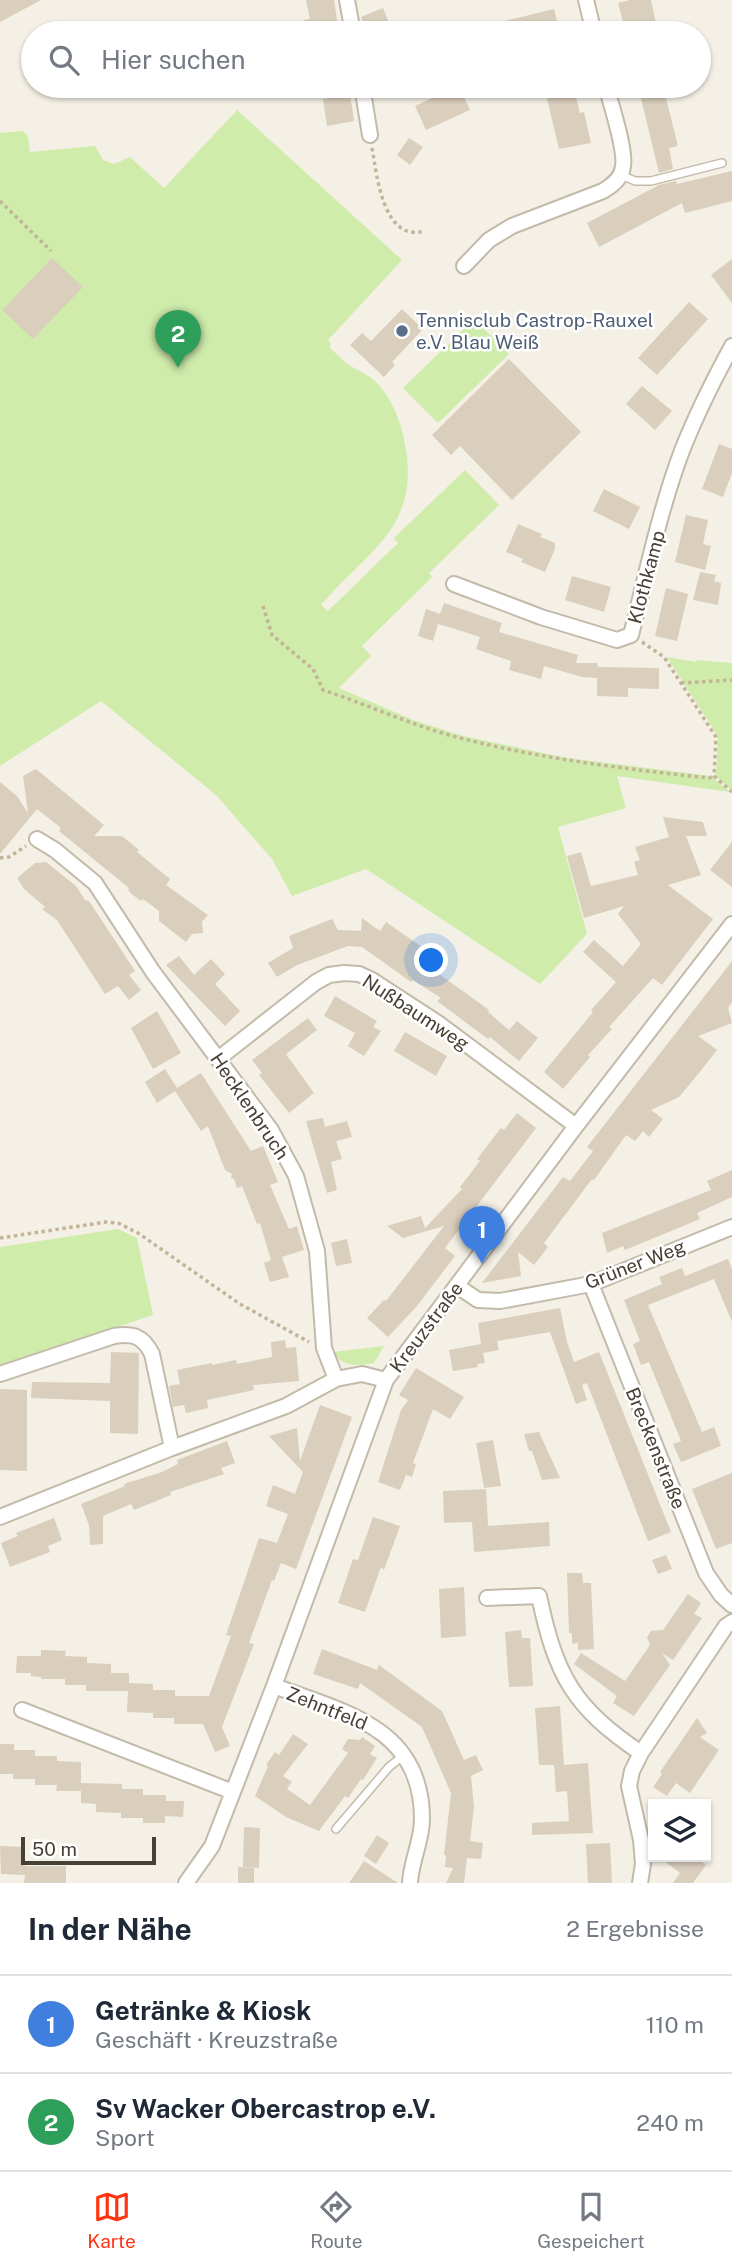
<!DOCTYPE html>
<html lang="de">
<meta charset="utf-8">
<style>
:root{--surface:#fff;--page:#f2f2f3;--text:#1f2937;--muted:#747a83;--line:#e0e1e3;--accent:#ff3411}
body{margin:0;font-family:"Public Sans",sans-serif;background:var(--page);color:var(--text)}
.controls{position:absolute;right:21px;bottom:21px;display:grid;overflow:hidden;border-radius:0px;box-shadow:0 2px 5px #0004}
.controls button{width:63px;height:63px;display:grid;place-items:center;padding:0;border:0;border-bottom:2px solid var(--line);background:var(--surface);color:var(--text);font:35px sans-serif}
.scale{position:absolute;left:21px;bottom:18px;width:135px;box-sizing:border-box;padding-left:7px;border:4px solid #474034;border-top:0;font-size:19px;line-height:24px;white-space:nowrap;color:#474034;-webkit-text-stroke:5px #fff;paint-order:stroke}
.you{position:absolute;left:432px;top:961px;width:24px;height:24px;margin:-18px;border:5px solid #fff;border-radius:50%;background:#1a73e8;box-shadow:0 0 0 10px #1a73e833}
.badge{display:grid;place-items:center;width:46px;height:46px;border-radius:50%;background:var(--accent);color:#fff;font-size:23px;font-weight:700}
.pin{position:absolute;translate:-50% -58px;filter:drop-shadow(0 2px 4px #0008)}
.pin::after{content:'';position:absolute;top:37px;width:24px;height:21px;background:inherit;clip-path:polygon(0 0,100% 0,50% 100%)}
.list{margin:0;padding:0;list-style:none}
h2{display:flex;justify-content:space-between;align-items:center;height:91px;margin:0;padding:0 28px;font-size:30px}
h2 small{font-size:23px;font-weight:400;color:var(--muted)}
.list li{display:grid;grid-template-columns:46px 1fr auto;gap:21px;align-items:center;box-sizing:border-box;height:98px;padding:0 28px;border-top:2px solid var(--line)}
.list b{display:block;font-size:26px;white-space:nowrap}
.list p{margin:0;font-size:23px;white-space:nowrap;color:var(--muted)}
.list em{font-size:23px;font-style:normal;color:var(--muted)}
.icon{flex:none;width:38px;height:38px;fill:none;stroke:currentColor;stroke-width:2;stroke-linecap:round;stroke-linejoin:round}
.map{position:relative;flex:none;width:732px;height:1883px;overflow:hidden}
.search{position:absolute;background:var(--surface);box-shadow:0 2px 5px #0004;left:21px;right:21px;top:21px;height:77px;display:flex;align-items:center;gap:18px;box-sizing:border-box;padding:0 24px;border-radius:38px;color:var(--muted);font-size:26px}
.sheet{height:287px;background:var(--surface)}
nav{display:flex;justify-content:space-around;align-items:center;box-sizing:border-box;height:98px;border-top:2px solid var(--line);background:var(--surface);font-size:19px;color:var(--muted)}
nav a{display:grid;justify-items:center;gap:4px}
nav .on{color:var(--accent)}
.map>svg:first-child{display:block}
.green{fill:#cfecab}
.building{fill:#dacebd}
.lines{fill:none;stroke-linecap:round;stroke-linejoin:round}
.service-casing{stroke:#c3baaa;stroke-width:10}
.minor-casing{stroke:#c3baaa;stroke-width:18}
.path{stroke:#c3b397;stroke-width:3.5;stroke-dasharray:3.5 3.5;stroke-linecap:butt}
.service{stroke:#fff;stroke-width:7}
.minor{stroke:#fff;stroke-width:14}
.service-dot{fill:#5c6f8a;stroke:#fff;stroke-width:2.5}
.labels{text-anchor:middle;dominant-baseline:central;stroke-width:5;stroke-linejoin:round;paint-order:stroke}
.service-label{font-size:19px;fill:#4e5e75;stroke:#fff;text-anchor:start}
.street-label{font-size:19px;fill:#474034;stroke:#fff}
</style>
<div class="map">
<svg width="732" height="1883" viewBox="0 0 732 1883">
<rect width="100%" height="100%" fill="#f4f0e5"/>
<path class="green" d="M237,110L402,260L328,340L331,344L329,347C336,353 342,360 349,365C359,371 367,374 376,382C392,398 401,422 405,444C421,528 367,551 321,605L328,611L398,543L394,538L465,470L499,505L429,573L432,577L362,646L371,656L339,688L413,720L463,736L567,758L711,776L730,792L617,776L626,808L558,827L587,934L540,984L366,869L292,896L272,859L216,795L101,701L0,766V133L23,131L28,136L30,152L95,146L103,160L114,164L130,157L164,188Z
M474,319L509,354L438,423L403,388Z
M667,657L696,662V660L732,663V791L716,777L718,736Z
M118,1229L137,1238L153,1315L0,1366V1247Z
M384,1346L374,1363C358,1366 342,1367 333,1352Z"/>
<path class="building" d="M0,0H41L0,22Z
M306,0H334L339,33H306L304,20L310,19Z
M630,0H651L658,33H626L618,3Z
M383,8L393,33H368L361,17Z
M554,9L560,33H477L476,28Z
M440,86H459L470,110L426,130L415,106L441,94Z
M544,86H573L580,113L584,112L591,143L559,149Z
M638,86H663L678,146L669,148L673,169L659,173Z
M350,94L354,121L327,126L323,99Z
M409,138L423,147L410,165L397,155Z
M732,171V201L685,213L682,203L599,247L587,223L659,185L676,181L677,184Z
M52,258L83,287L33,339L2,310Z
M732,259V303L711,275Z
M689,302L708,319L657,375L638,358Z
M402,309L423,329L392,362L395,365L384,377L350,345L362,333L371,341Z
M509,359L581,432L512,500L460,446L451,455L432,435Z
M642,386L672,411L655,430L626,404Z
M719,444L732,449V473L723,497L702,489Z
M604,489L640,507L629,529L593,511Z
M686,515L708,520L703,544L711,546L705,570L675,562Z
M518,524L542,534L540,537L555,543V549L545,572L521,562L523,559L506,552Z
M700,572L716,575L714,581L721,583L718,605L693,600Z
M572,576L611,587L604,612L565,600Z
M666,588L688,594L677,641L655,636Z
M444,603L502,623L499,632L578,655L576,663H597L598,667L659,668V689L628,688V697L597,696V678L582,677L544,666L541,679L509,670L511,661L476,649L480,637L452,628L438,624L433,641L418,636L426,609L440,614Z
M36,769L104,825L94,836H122L139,850L137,852L170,879L166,885L208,915L202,922L203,933L192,934L186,942L159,921V911L143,899L141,901L133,895L128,890L129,888L59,831L61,828L37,809L0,854V782L17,796L28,813L23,776Z
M663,817L703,822L707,836H686L701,875L668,885L713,919L662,985L653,978L609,1027L612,1029L588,1055L590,1057L563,1089L544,1072L593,1012L591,1010L616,982L583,952L594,940L623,966L641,944L618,914L624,906L584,918L567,856L581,852L591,886L638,875L634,862L640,860L635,847L669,837Z
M732,842V887L710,870Z
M46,862L76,886L85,900L89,901L135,971L129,975L141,990L129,1000L118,986L105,994L57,920L42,909L45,907L24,889L17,878L35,863Z
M362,918L380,931L386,922L435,956L428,966L489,1010L488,1012L509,1030L517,1021L538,1038L519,1061L490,1037L488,1039L437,1001L441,998L413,980L411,982L362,947L348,946L297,965L277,977L268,963L293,948L289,936L332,919L338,930L361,931Z
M179,956L194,975L211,959L225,974L215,984L240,1011L225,1026L166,965Z
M732,961V1002L728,1008L732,1023L698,1036L717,1050L699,1073L679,1097L651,1110L663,1119L649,1137L643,1131L635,1141L626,1135L594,1180L592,1179L544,1243L548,1247L534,1265L518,1252L521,1276L482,1283L563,1177L570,1181L593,1151L587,1147Z
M335,996L377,1021L373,1027L381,1031L364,1056L348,1046L355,1033L324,1016Z
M157,1011L181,1053L153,1069L131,1028Z
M308,1018L317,1030L286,1054L314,1093L289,1113L259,1075L262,1073L252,1060Z
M405,1032L447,1056L436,1076L394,1051Z
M165,1069L177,1088L201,1073L251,1151L263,1146L278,1182L270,1185L289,1229L297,1226L304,1250L282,1257L289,1277L270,1282L264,1263L271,1260L260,1223L257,1224L242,1186L237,1188L234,1179L231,1178L232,1174L225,1170L208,1126L201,1131L175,1091L157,1103L145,1082Z
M517,1113L536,1128L445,1248L455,1256L417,1306L388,1337L367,1318L384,1300L386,1301L444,1226L403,1238L387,1226L421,1216L425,1228L462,1189L460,1187L480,1161L477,1159L501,1128L504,1130Z
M323,1118L325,1127L347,1121L352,1137L336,1141L342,1159L331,1162L337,1190L327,1193L306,1121Z
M732,1170V1197L697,1213L700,1219L625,1250L623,1246L607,1253L602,1233L711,1190L707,1181Z
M347,1239L352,1263L336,1266L331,1243Z
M728,1259L732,1269V1322L714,1279L648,1305L702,1432L714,1427L721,1446L681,1462L673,1444L681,1441L649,1362L641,1365L633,1344L640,1341L624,1300L662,1284L659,1277L682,1268L685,1276Z
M560,1308L567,1342L574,1362L599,1352L671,1532L648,1541L587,1383L582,1385L587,1400L576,1404L550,1332L497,1341L499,1350L483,1353L485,1363L477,1364L478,1367L453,1371L449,1350L481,1344L478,1323Z
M285,1340L286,1348L296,1347L299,1381L253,1385L254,1390L207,1400L208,1408L186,1413L184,1405L173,1407L169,1386L180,1384L177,1370L212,1363V1365L236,1360L237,1364L272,1357L271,1342Z
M111,1352L139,1353L138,1434L110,1433V1401L31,1398L32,1382L110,1383Z
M416,1368L464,1397L450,1419L433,1409L413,1463L416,1464L412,1477L406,1475L400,1490L378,1482L401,1410L408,1400L399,1395Z
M0,1389L27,1390V1471L0,1470Z
M320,1405L352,1417L296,1569L281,1563L274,1581L272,1580L249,1643L254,1644L222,1727L230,1746L215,1752L203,1724H174V1718H153V1713L127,1712L128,1691H86V1685H65V1679H41V1677L31,1676V1673H16L17,1656H41V1650L66,1651L65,1656L87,1657V1663L111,1664V1673H129V1683L153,1684V1690H175V1696H209L231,1636L226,1635L259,1538L277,1543L288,1514L266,1506L273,1485L295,1494L303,1472L269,1436L297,1428L300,1461Z
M539,1432L560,1478L542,1480L532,1451H529L524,1434Z
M493,1440L501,1486L484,1488L476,1443Z
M227,1441L235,1463L221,1468L224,1474L170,1492L171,1495L134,1510L131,1504L103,1516V1544L90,1545L89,1525L81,1504L125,1486L124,1484L162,1472L178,1464L177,1460Z
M732,1473V1543L716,1549L692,1489Z
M486,1489L488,1526L549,1522L550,1546L474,1552L472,1522L444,1523L443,1491Z
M373,1517L400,1526L384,1570L381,1567L365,1612L338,1603L353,1559L358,1560Z
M54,1518L62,1540L48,1546L50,1552L10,1567L1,1543L18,1536L16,1533Z
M666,1555L672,1569L658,1574L652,1560Z
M567,1573H582L583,1583H591L594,1649L578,1650V1643L572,1644V1633H569Z
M464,1587L466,1636L441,1638L439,1589Z
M688,1594L701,1603L694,1614L702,1618L673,1660L662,1653L670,1665L634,1716L613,1703L617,1696L574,1664L581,1653L625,1681L650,1645L647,1637L651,1631L663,1630Z
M521,1630L522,1638H530L533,1686L509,1687L505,1632Z
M322,1649L377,1670L379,1665L442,1711L464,1760L476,1755L483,1770L471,1776L474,1807L470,1841L483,1843L481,1859L467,1858L464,1883H446L453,1868L445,1867L446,1855H444L451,1793L422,1727L360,1683L358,1689L313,1674Z
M560,1706L564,1765L588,1763L593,1833L532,1835V1823L569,1821L567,1791L556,1792L554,1765H564H539L535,1708Z
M697,1718L707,1733L700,1737L719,1750L690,1793L676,1783L667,1796L653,1787L662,1774L660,1772Z
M293,1734L308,1744L283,1776L292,1782L287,1789L310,1805L348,1753L342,1749L348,1739L360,1740L362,1737L375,1746L370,1754L377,1758L363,1780L361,1779L348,1798L345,1796L319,1831L286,1817L255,1796L268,1766L266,1765L275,1752L279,1755Z
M0,1744H14V1750H35V1756H57V1761L81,1762V1791H56L57,1785H35V1779H13V1774H0Z
M81,1783L122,1784V1789H143V1795H166V1801H184L183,1817L165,1816V1823H143V1818H121V1813L96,1812V1804L81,1803Z
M244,1827L260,1828L259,1868L243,1867Z
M377,1835L389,1843L376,1864L364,1856Z
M610,1843L612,1883H588L586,1844Z
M0,1846L25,1847V1866H66V1883H24L25,1875L1,1874Z
M659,1857H695L706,1865L693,1883H673L680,1873Z
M364,1861L398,1883H349Z
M238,1867L254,1868V1883H238Z"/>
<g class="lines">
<g class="service-casing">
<path id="service" d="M621,175L635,181H651L722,163
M336,1829L389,1767L404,1755"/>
</g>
<g class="minor-casing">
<path id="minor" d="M347,0L353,33
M586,0L594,33
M362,86L370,135
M464,266L489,240L512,226L603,191C613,185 622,178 623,166C626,150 611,104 606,86
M454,584L541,617L617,640L631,635C647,573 660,508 683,448C697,413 714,379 732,346
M37,839L55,850L95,883L153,972L271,1130L296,1176L317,1251L324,1348L336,1379
M218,1059L316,982L329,975L344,973L359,974L372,980L438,1023L576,1126
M591,1284L706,1573L721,1595L732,1605
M457,1286L478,1300L500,1301L591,1284L732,1227
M0,1374L114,1336C133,1333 143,1336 152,1354L172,1448
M0,1517L172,1448L286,1406L336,1379L362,1374L386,1380
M487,1598L539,1596C556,1676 573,1707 641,1753
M274,1686C345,1712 422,1728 422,1819C422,1841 411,1861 410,1883
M22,1710L233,1792
M186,1883L212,1846L274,1686L386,1380L576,1126L732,924
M640,1883L643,1864L641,1840L629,1786L632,1771L641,1753L726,1626L732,1622"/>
</g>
<path class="path" d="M372,148C377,175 383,243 425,231
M0,201L51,251
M263,606L272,635L313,669L323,690C369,705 413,726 460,738C542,759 626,769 709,778L714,776
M642,642L664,657L716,737L714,776L732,792
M681,683L732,680
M0,858L9,857L26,846
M0,1238L106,1222L118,1223L138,1233L240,1304L309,1342"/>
<use href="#service" class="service"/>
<use href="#minor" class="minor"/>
</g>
<circle class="service-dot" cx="402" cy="331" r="7"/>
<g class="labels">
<g class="service-label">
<text x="416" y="320">Tennisclub Castrop-Rauxel<tspan x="416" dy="22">e.V. Blau Weiß</tspan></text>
</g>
<g class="street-label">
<text transform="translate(646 577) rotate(-75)">Klothkamp</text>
<text transform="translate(416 1012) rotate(33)">Nußbaumweg</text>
<text transform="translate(250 1106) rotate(56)">Hecklenbruch</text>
<text transform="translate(635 1264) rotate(-21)">Grüner Weg</text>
<text transform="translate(426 1327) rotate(-53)">Kreuzstraße</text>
<text transform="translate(656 1448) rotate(68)">Breckenstraße</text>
<text transform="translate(327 1708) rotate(22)">Zehntfeld</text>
</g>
</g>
</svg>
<div class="controls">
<button><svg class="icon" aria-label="layers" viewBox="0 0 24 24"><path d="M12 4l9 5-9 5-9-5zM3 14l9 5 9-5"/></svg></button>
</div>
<div class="scale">50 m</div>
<div class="you"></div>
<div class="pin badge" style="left:482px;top:1264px;background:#3f7fe0">1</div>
<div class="pin badge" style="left:178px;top:368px;background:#2e9e5b">2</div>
<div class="search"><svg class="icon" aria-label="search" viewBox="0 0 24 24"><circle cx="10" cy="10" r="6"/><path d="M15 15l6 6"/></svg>Hier suchen</div>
</div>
<section class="sheet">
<h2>In der Nähe<small>2 Ergebnisse</small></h2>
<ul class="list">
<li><span class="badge" style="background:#3f7fe0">1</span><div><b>Getränke &amp; Kiosk</b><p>Geschäft · Kreuzstraße</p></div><em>110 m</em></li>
<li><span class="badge" style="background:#2e9e5b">2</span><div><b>Sv Wacker Obercastrop e.V.</b><p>Sport</p></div><em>240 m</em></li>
</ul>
</section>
<nav>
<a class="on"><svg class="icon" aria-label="map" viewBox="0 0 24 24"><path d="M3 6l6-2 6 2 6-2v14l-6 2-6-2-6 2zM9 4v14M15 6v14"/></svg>Karte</a>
<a><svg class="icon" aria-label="directions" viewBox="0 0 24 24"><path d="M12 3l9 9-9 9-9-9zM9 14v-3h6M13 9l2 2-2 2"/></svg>Route</a>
<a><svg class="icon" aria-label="saved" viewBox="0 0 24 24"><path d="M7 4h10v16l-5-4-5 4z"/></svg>Gespeichert</a>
</nav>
